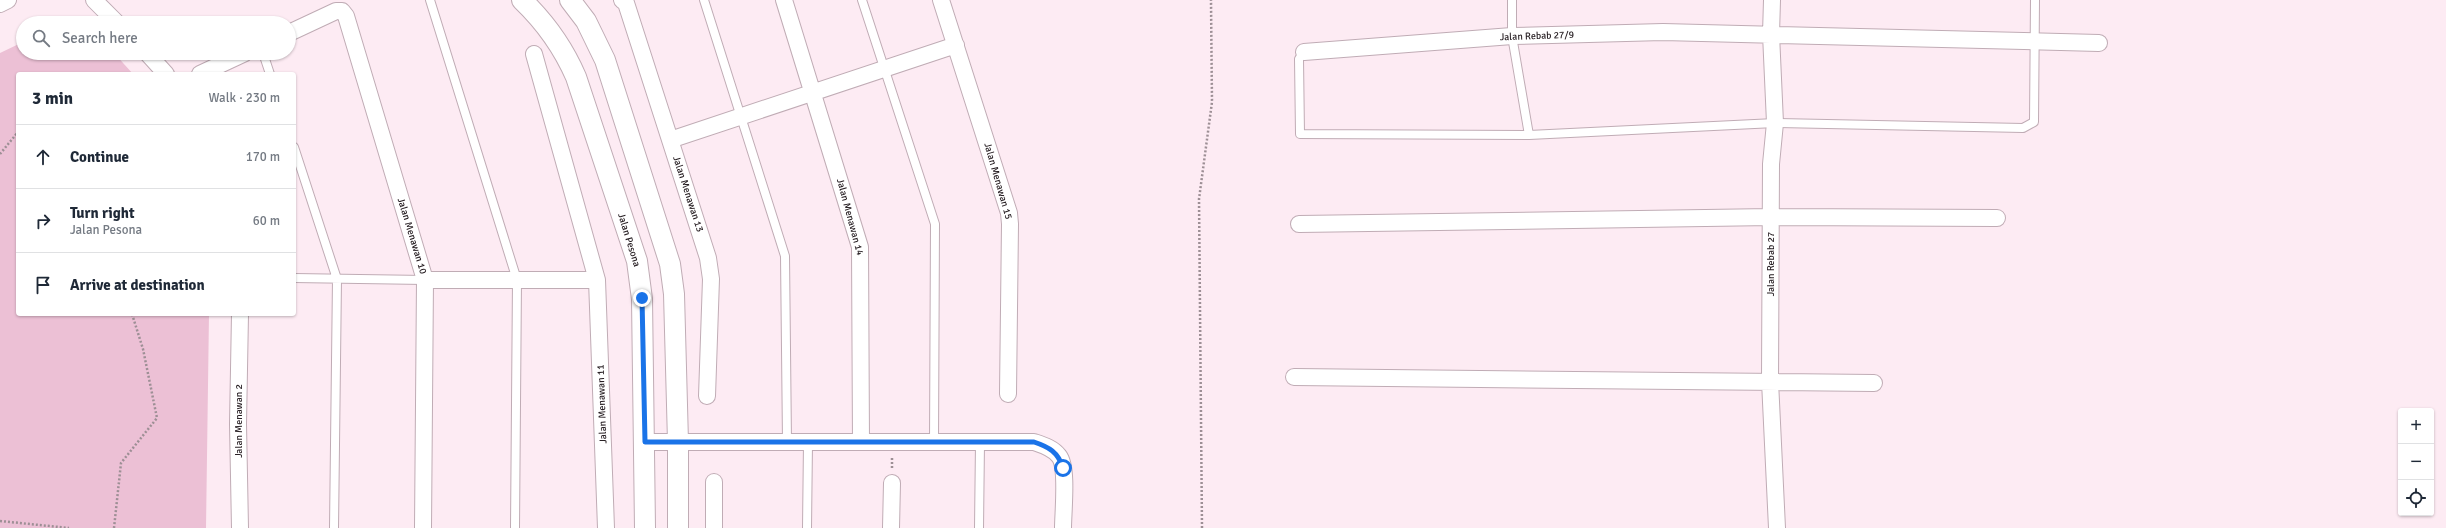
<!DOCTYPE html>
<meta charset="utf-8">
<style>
:root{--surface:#fff;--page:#f2f2f3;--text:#1f2937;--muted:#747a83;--line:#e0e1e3}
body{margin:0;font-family:Signika,sans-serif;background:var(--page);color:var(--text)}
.controls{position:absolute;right:12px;bottom:12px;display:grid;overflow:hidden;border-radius:4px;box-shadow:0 1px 3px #0004}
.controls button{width:36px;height:36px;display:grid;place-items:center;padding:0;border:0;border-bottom:1px solid var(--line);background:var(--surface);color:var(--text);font:20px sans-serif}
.stop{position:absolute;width:12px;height:12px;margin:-9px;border:3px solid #1a73e8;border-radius:50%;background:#fff}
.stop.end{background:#1a73e8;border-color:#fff;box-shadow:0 1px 4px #0008}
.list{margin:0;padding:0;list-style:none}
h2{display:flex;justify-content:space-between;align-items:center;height:52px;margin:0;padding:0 16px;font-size:17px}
h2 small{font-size:13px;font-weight:400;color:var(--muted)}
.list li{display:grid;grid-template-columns:26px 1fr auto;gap:12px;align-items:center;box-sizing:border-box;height:64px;padding:0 16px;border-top:1px solid var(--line)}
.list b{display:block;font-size:15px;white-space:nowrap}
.list p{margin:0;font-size:13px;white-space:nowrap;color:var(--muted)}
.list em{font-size:13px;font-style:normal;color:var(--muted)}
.icon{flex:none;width:22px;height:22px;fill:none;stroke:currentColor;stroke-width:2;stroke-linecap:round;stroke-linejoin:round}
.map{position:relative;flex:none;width:2446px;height:528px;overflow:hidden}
.search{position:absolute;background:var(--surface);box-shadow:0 1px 3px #0004;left:16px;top:16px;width:280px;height:44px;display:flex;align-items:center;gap:10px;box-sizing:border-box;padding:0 14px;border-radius:22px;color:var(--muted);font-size:15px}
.panel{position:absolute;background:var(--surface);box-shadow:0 1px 3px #0004;left:16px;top:72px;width:280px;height:244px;border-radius:4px}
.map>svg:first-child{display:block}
.green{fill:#ecc0d5}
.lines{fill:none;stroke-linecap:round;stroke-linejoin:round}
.service-casing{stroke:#c0acb5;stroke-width:10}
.minor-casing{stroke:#c0acb5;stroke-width:18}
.tertiary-casing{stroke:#c0acb5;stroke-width:22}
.path{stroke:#9d8f95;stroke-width:2.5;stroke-dasharray:2 2;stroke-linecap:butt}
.service{stroke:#fff;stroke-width:8}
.minor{stroke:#fff;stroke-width:16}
.tertiary{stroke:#fff;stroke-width:20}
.route{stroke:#1a73e8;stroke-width:5}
.labels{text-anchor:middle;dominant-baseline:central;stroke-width:4;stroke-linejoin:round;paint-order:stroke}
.street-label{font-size:10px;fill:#292125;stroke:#fff}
</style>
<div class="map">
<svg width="2446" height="528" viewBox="0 0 2446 528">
<rect width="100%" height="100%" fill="#fdebf3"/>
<path class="green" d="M23,42V53H114L133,74H18V314H209L206,528H0V53Z"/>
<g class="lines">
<g class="service-casing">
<path id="service" d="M430,0L517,280L515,528
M704,0L785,256L787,442
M862,0L935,224L934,443
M1512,0V36L1529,135
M1304,52L1299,59L1300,134L1529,135L1775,123L2023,128L2034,122L2035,0
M263,53L270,74
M294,147L337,279L334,528
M294,278L425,280
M807,528L808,443
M979,528L980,443"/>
</g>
<g class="minor-casing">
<path id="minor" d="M94,0L117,23
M622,0L626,3L708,258L711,279L707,396
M784,0L860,247L861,442
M941,0L1009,213L1010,224L1008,394
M1772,0L1771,34L1775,123L1771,164L1770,381L1777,528
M0,4L8,0
M289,33L336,11H342L346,16L425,280L423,528
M1304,52L1512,36L1663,32L2099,43
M147,53L166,74
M534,54L597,280L606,528
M200,74L245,53
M670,140L956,45
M1299,224L1771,217L1997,218
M425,280H597
M1294,377L1874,383
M645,442H1034C1043,445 1053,448 1059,456C1068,467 1063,512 1063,528
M240,528L238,424L240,314
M714,528V482
M891,528L892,483"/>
</g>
<g class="tertiary-casing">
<path id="tertiary" d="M522,0C546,23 563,47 576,77L637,261L642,299L645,528
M570,0L586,21L605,60L670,264L674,294L678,442V528"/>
</g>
<path class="path" d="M0,154L18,132
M892,468V457
M0,521L69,528
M114,528L121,463L157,418L143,349L132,314
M1202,528L1199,199L1212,102L1211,0"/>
<use href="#service" class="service"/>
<use href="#minor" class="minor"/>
<use href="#tertiary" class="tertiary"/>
</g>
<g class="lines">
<path class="route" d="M642,298L645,442H1034C1049,447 1058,452 1063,468"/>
</g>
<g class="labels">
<g class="street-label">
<text transform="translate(1537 36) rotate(-2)">Jalan Rebab 27/9</text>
<text transform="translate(998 181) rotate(74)">Jalan Menawan 15</text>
<text transform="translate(688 194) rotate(72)">Jalan Menawan 13</text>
<text transform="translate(850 217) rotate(75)">Jalan Menawan 14</text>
<text transform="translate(412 236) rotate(73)">Jalan Menawan 10</text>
<text transform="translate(629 240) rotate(73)">Jalan Pesona</text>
<text transform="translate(1771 264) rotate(-90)">Jalan Rebab 27</text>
<text transform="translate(602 404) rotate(-92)">Jalan Menawan 11</text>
<text transform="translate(239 421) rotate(-90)">Jalan Menawan 2</text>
</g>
</g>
</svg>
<div class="controls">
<button>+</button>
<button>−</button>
<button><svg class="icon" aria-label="locate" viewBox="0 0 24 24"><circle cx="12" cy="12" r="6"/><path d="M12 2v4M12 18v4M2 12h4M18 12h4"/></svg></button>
</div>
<div class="stop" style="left:1063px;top:468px"></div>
<div class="stop end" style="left:642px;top:298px"></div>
<div class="search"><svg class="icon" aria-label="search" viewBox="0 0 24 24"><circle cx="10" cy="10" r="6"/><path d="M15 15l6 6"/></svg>Search here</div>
<section class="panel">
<h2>3 min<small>Walk · 230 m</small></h2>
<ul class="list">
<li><svg class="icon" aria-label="ahead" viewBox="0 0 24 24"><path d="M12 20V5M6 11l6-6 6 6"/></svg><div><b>Continue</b></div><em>170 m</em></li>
<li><svg class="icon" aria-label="right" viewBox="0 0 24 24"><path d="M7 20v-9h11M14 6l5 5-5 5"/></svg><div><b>Turn right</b><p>Jalan Pesona</p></div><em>60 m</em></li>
<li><svg class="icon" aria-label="arrive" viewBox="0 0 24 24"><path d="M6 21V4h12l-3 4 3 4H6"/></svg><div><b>Arrive at destination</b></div></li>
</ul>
</section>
</div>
